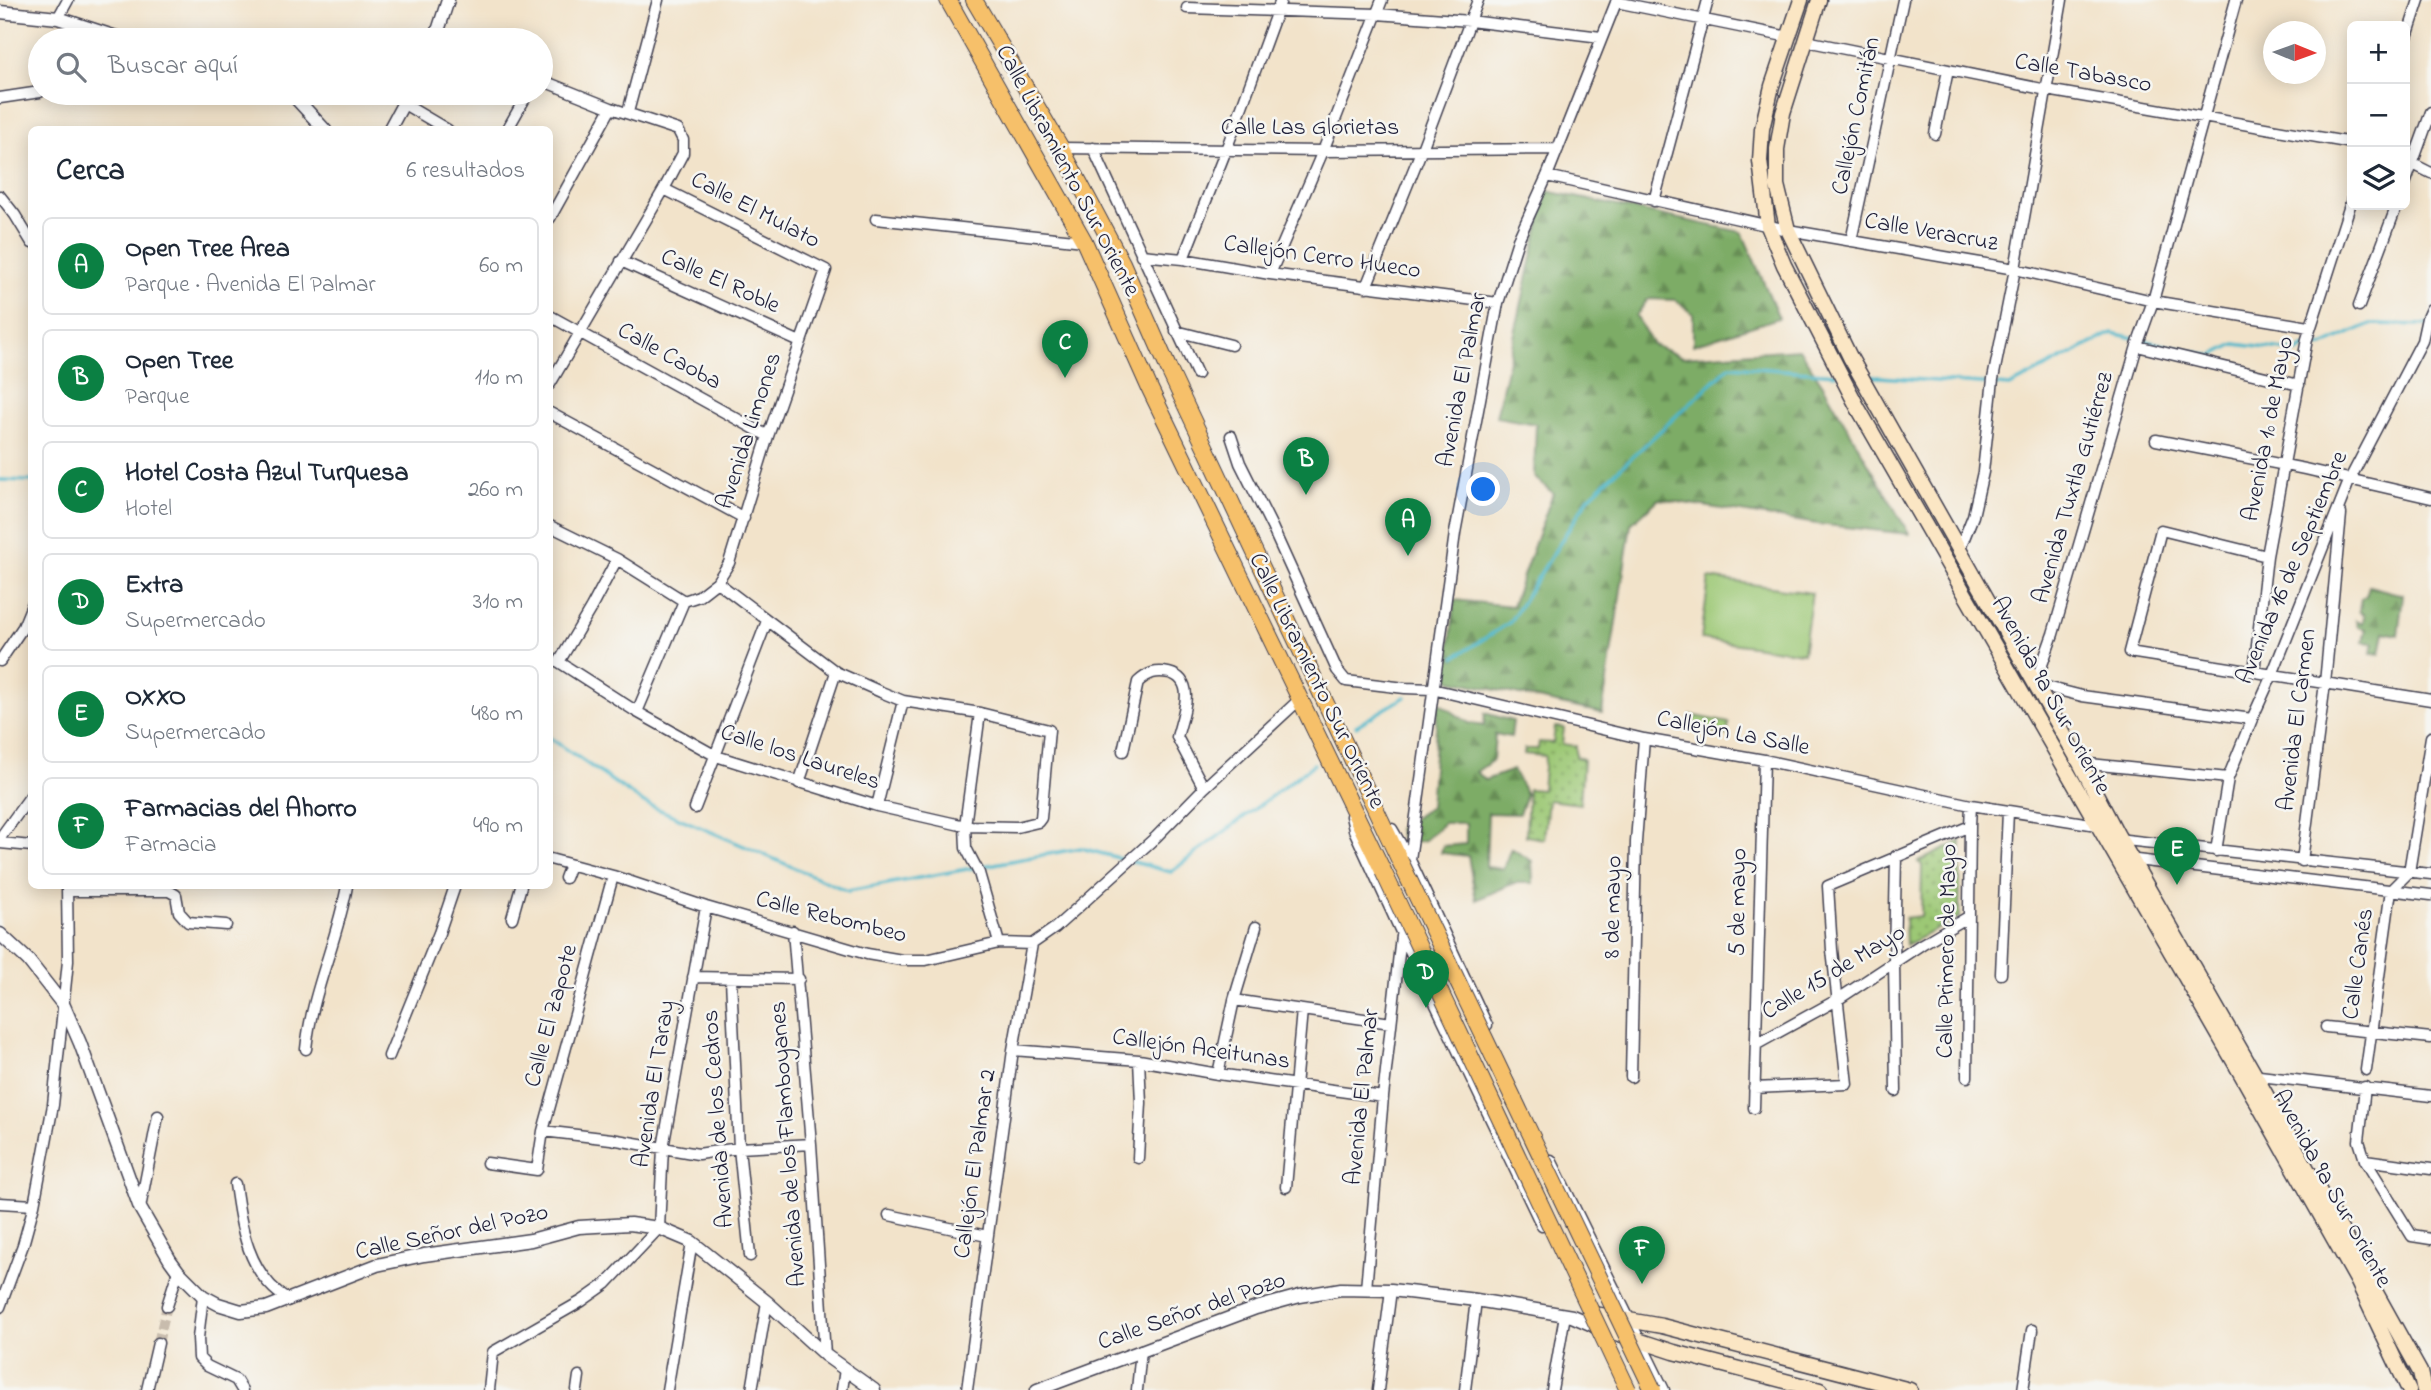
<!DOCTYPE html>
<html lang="es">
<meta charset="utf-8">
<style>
:root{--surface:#fff;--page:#f2f2f3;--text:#1f2937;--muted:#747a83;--line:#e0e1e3;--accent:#0b8043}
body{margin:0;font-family:"Indie Flower",sans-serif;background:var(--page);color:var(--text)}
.controls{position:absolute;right:21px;top:21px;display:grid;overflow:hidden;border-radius:10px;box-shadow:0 4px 18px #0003}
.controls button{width:63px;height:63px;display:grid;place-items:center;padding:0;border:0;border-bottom:2px solid var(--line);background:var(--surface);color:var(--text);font:35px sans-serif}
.compass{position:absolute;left:2263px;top:21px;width:63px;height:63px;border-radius:50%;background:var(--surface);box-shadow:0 4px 18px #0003;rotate:91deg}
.you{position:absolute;left:1484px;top:490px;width:24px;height:24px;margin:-18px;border:5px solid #fff;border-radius:50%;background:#1a73e8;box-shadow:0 0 0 10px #1a73e833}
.badge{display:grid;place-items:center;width:46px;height:46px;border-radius:50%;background:var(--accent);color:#fff;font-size:23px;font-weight:700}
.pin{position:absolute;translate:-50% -58px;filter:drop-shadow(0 2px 4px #0008)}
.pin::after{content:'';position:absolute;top:37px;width:24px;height:21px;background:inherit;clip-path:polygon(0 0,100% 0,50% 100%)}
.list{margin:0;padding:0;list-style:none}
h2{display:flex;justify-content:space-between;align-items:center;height:91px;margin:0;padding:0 28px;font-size:30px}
h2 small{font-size:23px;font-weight:400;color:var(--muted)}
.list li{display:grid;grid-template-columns:46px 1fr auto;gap:21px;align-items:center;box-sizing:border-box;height:98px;margin:0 14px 14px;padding:0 14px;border:2px solid var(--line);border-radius:10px}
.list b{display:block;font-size:26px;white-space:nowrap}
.list p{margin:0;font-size:23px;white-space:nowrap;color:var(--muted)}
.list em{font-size:23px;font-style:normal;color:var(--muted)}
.icon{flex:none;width:38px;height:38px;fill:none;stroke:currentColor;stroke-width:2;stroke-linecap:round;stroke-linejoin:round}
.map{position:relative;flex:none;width:2431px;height:1390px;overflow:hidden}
.search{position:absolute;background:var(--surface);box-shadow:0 4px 18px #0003;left:28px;top:28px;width:525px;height:77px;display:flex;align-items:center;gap:18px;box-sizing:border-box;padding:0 24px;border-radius:38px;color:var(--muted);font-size:26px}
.panel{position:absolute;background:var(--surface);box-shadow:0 4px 18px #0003;left:28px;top:126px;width:525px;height:763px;border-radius:10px}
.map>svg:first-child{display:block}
.green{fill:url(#green-dots);stroke:#5f7558;stroke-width:2}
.forest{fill:url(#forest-firs);stroke:#506750;stroke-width:2}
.pitch{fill:#9cc875;stroke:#5f7558;stroke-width:2}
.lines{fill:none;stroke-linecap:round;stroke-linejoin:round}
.stream{stroke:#4db7ca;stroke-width:3.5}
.minor-tunnel{stroke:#c8bcad;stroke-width:10;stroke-dasharray:10 5;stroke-linecap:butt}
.minor-casing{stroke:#413f50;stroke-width:13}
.tertiary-casing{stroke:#413f50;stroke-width:15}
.secondary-casing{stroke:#413f50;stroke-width:17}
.primary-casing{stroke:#413f50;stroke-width:18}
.minor{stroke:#fff;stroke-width:10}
.tertiary{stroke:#fff;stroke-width:12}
.secondary{stroke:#fbe6c4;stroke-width:14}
.primary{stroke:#f6c06b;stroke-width:16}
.primary-bridge-casing{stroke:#413f50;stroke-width:18;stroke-linecap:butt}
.primary-bridge{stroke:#f6c06b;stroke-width:16}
.labels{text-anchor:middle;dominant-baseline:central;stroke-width:5;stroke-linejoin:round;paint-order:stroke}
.street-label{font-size:24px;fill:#22223b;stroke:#f6f6f2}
</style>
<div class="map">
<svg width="2431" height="1390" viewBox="0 0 2431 1390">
<defs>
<pattern id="green-dots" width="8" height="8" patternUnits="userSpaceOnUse" patternTransform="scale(1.75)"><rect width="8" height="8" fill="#9cc875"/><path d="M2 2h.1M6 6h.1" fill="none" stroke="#7fa261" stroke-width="1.8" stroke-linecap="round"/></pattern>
<pattern id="forest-firs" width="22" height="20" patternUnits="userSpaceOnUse" patternTransform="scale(1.75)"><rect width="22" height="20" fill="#7dac66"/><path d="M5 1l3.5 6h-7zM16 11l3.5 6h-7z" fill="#668c55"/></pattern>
</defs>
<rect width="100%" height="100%" fill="#f6f6f2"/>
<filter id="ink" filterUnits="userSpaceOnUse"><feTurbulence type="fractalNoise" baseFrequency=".0143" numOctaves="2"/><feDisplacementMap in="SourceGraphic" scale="14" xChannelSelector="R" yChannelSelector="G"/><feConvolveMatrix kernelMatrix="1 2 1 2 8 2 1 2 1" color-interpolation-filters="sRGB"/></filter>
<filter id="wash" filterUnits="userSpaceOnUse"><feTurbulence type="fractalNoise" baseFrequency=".00686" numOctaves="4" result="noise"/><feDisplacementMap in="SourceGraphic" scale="28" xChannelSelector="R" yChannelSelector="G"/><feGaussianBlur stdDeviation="1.57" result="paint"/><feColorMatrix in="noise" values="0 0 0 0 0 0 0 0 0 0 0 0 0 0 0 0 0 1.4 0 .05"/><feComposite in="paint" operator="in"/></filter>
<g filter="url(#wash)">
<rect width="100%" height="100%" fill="#f2e3ca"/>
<path class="green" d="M1691,715L1729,723L1727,735L1687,727Z
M1555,727L1564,728L1562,744L1576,746V757L1583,759L1580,804L1548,800L1544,839L1526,836L1528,789L1542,790L1545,756L1524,754L1525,749H1538L1539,742L1553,743Z
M1961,841L1959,918L1906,945L1905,918L1921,916L1922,865L1918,862Z"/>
<path class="forest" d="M1547,191L1742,232L1779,318L1693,345V314L1676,300L1648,299L1636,316L1653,345L1682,357L1799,349L1823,385L1909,534L1817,524L1659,499L1631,524L1602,713L1446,679L1455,600L1512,606L1553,493L1534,477L1536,424L1496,417Z
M2369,586L2403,595L2398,635L2384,632L2380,654L2371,653L2374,643L2363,642L2366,629L2358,627L2356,620L2363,623L2364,615L2359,611L2361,598L2366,596Z
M1438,702L1469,723L1484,726L1485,713L1513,721L1511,737L1495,734L1493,760L1476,772L1485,780L1513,770L1526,794L1519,814L1488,813L1486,867L1503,869L1511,848L1532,861L1533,883H1514L1476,900L1468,856L1441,853L1443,846L1466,844V823H1444L1425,840L1403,844L1398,829L1430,807Z"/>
<path class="pitch" d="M1709,578L1812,593L1803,653L1701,639Z"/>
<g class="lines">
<path class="stream" d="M1865,376L2010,386L2112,333L2212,356L2235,344L2299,352L2302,348L2323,346L2370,324L2431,325
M0,480L32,481
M1455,657L1509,623L1589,497L1730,366L1837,374
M1356,726L1405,697
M550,738L644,803L848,891L1081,848L1171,872L1314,764"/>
</g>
</g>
<g filter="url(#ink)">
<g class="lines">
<path class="minor-tunnel" d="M158,1343L167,1306"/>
<g class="minor-casing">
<path id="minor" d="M2236,0L2153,301L2137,346L2053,634L2035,684L2082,696L2252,719
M1616,2L1789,37
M1187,8L1377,14L1470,21L1601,37
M58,18L68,0
M1806,41L2047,90L2352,143
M2405,43L2419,0
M541,80L611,108L678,130L683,140V153L664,189L550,384
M0,98L40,92
M404,104L448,130
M628,112L658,0
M507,130L528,93
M1935,134L1948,70
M1061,148L1323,151L1558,149
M1093,148L1197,374
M2405,160L2431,173
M1547,176L1788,230L2015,269L2153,301L2309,327
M2405,184L2431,112
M0,196L15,215L32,243
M1654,201L1708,0
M550,218L611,108
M876,219L1084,241
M1851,241L1903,0
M1141,255L1183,259L1270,274L1498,303
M1183,259L1226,150L1281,0
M621,261L800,342
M1270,274L1323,151L1382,0
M1366,287L1422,149L1478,0
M2359,306L2397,205
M550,316L768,436
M1176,331L1231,345
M2137,346L2299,385
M550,413L744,518
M1231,436L1240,463L1272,527L1337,670L1346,681L1405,688L1432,689L1644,739L1764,760L1971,805L2103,826
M2156,440L2305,469L2431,498
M550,526L617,559L684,601L699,596L717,582L729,563L768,436L826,270L664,189
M1959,551L1973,516L1983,472L1993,379L2015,269L2062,0
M2267,556L2161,530L2129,652L2431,700
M617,559L591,608L559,662L637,712L716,756L877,806L965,826L1017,827L1038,822L1041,818L1049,730L980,713L903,701L881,692L836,672L717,582
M0,661L23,627L32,605
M2254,672L2267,556L2307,339L2352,199
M637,712L684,601
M980,713L965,826L966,848L979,873L999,943
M1123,751L1138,682C1148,673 1156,670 1169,673C1198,680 1182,717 1177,737L1204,788
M2080,763L2228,778
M799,783L836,672
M877,806L903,701
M695,808L767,621
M1351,816L1354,830L1402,934L1542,1226
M1392,829L1410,860L1487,1025
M0,838L32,794
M2117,839L2431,874
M0,843L32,846
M2216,851L2228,778L2252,719L2272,675L2350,479L2422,341L2427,318L2431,309
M1896,856L1894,962L1896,1091
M550,859L613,876L706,907L867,954L902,960H926L999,943L1032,944L1055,928L1156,837L1204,788L1299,700
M2128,859L2431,895
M2302,861L2325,683L2341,514
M1408,874L1455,533L1498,303L1518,240L1547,176L1617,0
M565,878L570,865
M67,891H169L176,895L179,912L188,922L226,925
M512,918L521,886
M793,931L811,1144L825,1355
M2001,974L2008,811
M693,977L799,979
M731,979L739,1148L750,1256
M1234,1000L1391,1023
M2326,1027L2431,1038
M1757,1044L1837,1000L1922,944L1968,917
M306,1049C312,991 337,942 347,886
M1013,1050L1139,1060L1218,1074L1383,1097
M389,1056L439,933L455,886
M2366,1070L2391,890L2409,872L2431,737
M1218,1074L1234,1000L1256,927
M2251,1075L2431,1096
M1631,1077L1636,842L1644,739
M1967,1077L1970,826
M2365,1087L2359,1141L2365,1160L2412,1236L2431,1239
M1754,1088L1847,1084L1832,950L1828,886L1970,826L1971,805
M1754,1108L1764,760
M543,1131L611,1139L698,1154L739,1148L811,1144
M1138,1158L1141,1103L1139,1060
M1551,1160L1664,1390
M2365,1160L2431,1169
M487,1163L537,1170L543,1131L613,876
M235,1184C241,1227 248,1276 289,1300
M1286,1187L1302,1010
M0,1203L34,1205
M140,1208L158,1116
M889,1215L987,1236
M1366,1289L1383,1097L1401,936
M203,1296L198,1338L199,1358L207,1366L236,1380L242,1390
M167,1306L178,1271
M0,1307L23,1245L34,1205L53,1105L68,961L67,886
M147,1390L158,1343
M489,1390L493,1352L582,1301L606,1284L659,1228L663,1148L706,907
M577,1390L579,1376
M667,1390L692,1242
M752,1390L767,1302
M842,1390L845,1369
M967,1390L1013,1050L1032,944
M1137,1390L1141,1350
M1378,1390L1391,1290
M1465,1390L1476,1300
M1552,1390L1565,1315
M2023,1390L2032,1330"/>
</g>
<g class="tertiary-casing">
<path id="tertiary" d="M0,12L58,18L125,40
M435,40L448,0
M291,93L325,130
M389,130L409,93
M0,934L28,960L64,1006L80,1043L140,1208L170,1260L178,1271L203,1296L218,1304L241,1311L266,1308L377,1265L424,1255L531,1240L579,1227L630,1224L659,1228L692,1242L767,1302L825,1355L874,1390
M1037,1390L1256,1308L1300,1296L1341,1289L1391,1290L1476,1300L1572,1316L1595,1326"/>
</g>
<g class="secondary-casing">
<path id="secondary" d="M1801,0L1772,86L1762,129L1760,161L1768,226L1784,265L1858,408L2241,1074L2357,1280L2409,1390
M1819,0L1783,113L1777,149V185L1788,230L1850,357L2080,763L2117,834L2255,1075L2420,1372L2424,1390
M1595,1314L1662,1326L1910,1390
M1595,1326L1674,1352L1820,1390"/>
</g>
<g class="primary-casing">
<path id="primary" d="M948,0L1084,241L1150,389L1383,871
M974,0L1061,148L1122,263L1170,372L1400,861"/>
</g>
<use href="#minor" class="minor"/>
<use href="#tertiary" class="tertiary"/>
<use href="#secondary" class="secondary"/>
<use href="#primary" class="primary"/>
<g class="primary-bridge-casing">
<path id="primary-bridge" d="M1400,861L1653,1390
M1383,871L1628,1390"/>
</g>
<use href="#primary-bridge" class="primary-bridge"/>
</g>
</g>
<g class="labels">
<g class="street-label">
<text transform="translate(2083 74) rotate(10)">Calle Tabasco</text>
<text transform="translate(1857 116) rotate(-78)">Callejón Comitán</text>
<text x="1310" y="128">Calle Las Glorietas</text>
<text transform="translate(1067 171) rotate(62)">Calle Libramiento Sur Oriente</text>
<text transform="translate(755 211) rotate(27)">Calle El Mulato</text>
<text transform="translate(1931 233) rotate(10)">Calle Veracruz</text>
<text transform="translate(1322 258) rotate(8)">Callejón Cerro Hueco</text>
<text transform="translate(720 282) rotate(24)">Calle El Roble</text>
<text transform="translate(669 357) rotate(29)">Calle Caoba</text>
<text transform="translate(1463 380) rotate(-79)">Avenida El Palmar</text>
<text transform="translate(2269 429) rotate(-79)">Avenida 1º de Mayo</text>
<text transform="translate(750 431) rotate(-72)">Avenida Limones</text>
<text transform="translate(2074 488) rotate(-74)">Avenida Tuxtla Gutiérrez</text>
<text transform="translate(2293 568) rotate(-67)">Avenida 16 de Septiembre</text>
<text transform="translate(1316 681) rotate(64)">Calle Libramiento Sur Oriente</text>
<text transform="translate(2050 696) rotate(61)">Avenida 9a Sur Oriente</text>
<text transform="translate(2298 720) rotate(-83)">Avenida El Carmen</text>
<text transform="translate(1733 734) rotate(11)">Callejón La Salle</text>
<text transform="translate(800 758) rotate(18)">Calle los Laureles</text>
<text transform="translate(1739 902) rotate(-89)">5 de mayo</text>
<text transform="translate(1614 907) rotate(-89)">8 de mayo</text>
<text transform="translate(831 918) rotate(14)">Calle Rebombeo</text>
<text transform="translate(1948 951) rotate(-89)">Calle Primero de Mayo</text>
<text transform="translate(2359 964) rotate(-82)">Calle Canés</text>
<text transform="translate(1834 973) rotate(-31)">Calle 15 de Mayo</text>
<text transform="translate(552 1016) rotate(-75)">Calle El Zapote</text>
<text transform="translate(1201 1050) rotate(8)">Callejón Aceitunas</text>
<text transform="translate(655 1084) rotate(-81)">Avenida El Taray</text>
<text transform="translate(1363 1097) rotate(-84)">Avenida El Palmar</text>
<text transform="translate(719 1119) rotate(-94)">Avenida de los Cedros</text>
<text transform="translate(789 1144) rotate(-94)">Avenida de los Flamboyanes</text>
<text transform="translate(976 1164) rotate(-82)">Callejón El Palmar 2</text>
<text transform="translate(2331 1189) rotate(61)">Avenida 9a Sur Oriente</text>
<text transform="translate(452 1233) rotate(-12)">Calle Señor del Pozo</text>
<text transform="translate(1192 1312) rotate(-19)">Calle Señor del Pozo</text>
</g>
</g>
</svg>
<div class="controls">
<button>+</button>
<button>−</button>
<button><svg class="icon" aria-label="layers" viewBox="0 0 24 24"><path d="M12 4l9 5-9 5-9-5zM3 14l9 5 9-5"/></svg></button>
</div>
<svg class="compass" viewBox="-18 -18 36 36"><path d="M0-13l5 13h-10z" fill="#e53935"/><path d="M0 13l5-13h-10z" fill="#747a83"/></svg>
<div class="you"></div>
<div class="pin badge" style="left:1408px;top:556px">A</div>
<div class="pin badge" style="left:1306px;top:495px">B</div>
<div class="pin badge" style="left:1065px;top:378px">C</div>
<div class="pin badge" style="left:1426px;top:1008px">D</div>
<div class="pin badge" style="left:2177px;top:885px">E</div>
<div class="pin badge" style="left:1642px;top:1284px">F</div>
<div class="search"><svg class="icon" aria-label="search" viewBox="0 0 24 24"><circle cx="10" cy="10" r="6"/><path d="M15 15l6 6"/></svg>Buscar aquí</div>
<section class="panel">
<h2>Cerca<small>6 resultados</small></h2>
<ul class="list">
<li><span class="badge">A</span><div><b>Open Tree Area</b><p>Parque · Avenida El Palmar</p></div><em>60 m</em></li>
<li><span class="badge">B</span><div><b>Open Tree</b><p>Parque</p></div><em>110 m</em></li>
<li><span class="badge">C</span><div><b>Hotel Costa Azul Turquesa</b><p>Hotel</p></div><em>260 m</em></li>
<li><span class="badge">D</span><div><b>Extra</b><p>Supermercado</p></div><em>310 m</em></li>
<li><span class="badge">E</span><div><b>OXXO</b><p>Supermercado</p></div><em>480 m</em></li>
<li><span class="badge">F</span><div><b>Farmacias del Ahorro</b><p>Farmacia</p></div><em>490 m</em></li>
</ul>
</section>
</div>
